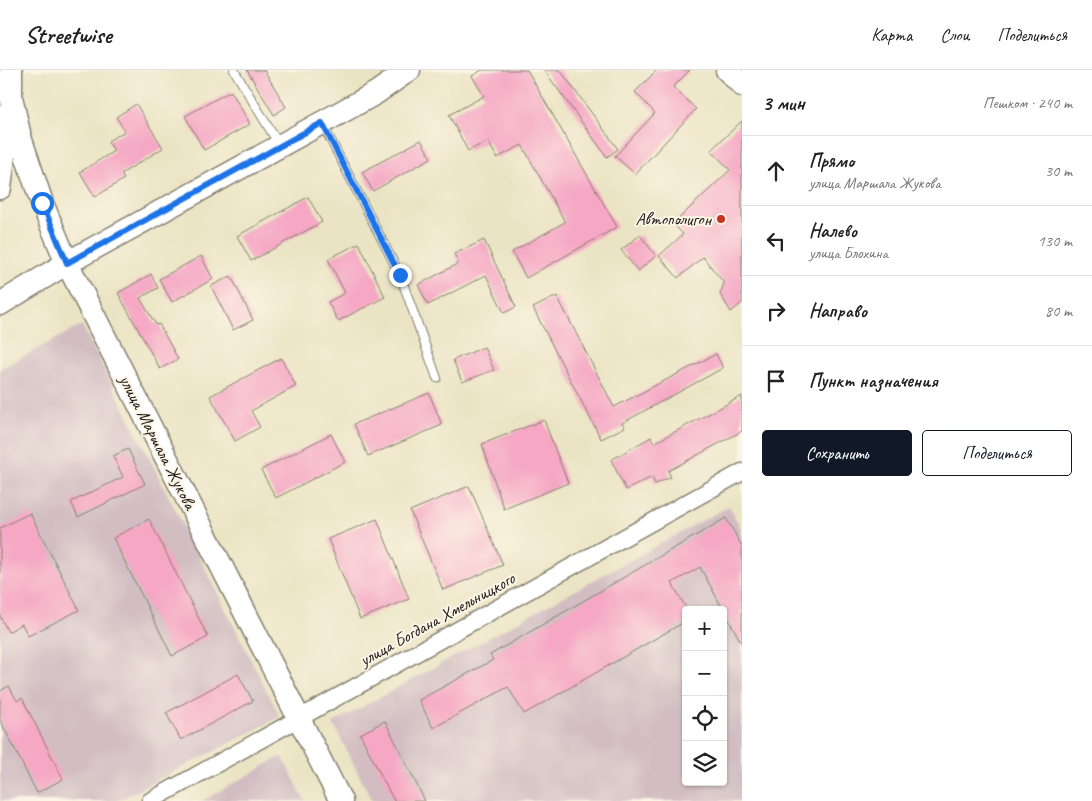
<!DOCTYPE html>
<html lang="ru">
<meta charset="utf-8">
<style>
:root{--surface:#fff;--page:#f2f2f2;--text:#222;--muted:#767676;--line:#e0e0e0;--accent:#111827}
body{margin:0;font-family:Caveat,sans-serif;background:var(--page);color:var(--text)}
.controls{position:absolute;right:15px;bottom:15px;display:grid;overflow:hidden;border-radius:5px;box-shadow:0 1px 4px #0004}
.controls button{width:45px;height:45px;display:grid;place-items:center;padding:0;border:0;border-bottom:1px solid var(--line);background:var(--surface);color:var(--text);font:25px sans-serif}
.stop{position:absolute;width:15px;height:15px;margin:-11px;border:4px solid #1a73e8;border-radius:50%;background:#fff}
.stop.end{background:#1a73e8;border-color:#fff;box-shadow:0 1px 5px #0008}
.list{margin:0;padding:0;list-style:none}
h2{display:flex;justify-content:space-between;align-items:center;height:65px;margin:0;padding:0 20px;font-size:21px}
h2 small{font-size:16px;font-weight:400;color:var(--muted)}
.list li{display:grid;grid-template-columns:32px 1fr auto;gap:15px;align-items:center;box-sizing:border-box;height:70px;padding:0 20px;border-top:1px solid var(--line)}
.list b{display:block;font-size:19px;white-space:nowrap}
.list p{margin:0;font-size:16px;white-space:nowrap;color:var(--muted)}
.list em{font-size:16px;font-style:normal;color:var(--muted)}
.actions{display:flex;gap:10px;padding:15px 20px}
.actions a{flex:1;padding:11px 0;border:1px solid var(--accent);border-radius:5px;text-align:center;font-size:18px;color:var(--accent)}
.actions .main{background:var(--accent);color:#fff}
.icon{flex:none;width:28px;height:28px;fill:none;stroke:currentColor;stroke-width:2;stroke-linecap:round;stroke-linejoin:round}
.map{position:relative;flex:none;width:742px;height:731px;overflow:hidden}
header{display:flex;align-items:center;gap:30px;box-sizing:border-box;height:70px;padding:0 25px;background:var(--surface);border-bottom:1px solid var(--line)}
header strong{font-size:24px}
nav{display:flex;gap:28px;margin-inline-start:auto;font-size:18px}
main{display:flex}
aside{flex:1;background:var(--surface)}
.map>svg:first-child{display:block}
.industrial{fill:#d2bec2;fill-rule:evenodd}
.building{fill:#f5a7c4}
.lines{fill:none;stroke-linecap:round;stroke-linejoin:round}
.lane-casing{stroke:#848070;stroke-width:10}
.street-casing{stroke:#848070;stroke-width:19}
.secondary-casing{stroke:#848070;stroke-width:25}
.lane{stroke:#fff;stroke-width:8}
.street{stroke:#fff;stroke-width:16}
.secondary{stroke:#fff;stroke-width:22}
.route{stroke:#1a73e8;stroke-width:6}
.poi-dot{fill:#c8321e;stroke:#fcf5e5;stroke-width:2}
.labels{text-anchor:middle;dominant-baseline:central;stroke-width:4;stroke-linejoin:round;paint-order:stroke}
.poi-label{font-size:18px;fill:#1c1c1c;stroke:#fcf5e5;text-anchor:end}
.street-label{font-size:18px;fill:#1c1c1c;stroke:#fcf5e5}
</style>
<header>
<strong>Streetwise</strong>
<nav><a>Карта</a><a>Слои</a><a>Поделиться</a></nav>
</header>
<main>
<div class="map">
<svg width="742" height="731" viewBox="0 0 742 731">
<rect width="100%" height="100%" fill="#fcf5e5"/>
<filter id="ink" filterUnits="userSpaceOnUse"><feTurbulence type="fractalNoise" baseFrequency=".02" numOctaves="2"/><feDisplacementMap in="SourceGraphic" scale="10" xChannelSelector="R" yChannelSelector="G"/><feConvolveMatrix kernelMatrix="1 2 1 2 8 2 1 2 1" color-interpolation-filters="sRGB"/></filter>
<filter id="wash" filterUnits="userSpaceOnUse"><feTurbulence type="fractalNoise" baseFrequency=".0096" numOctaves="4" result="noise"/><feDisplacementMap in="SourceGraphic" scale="20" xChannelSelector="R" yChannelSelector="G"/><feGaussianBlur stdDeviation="1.12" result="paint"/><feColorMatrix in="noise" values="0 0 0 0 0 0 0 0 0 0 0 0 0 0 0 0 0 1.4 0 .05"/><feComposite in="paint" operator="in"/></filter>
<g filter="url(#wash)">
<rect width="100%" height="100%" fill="#ebe4c4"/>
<path class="industrial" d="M82,255L280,647L117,731H0V299Z
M729,436L742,460V731H372L333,653ZM686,540H723V712H686Z
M282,686L305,731H202Z"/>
<g id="blocks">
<path class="building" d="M247,0H264L286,37L274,45Z
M482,0H527L617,157L526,208L512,182L565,152L522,75L497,88L488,71L468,81L449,45L484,26L472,6Z
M544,0H560L618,79L607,87Z
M657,0H690L673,17L696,39L635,104L615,86L655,43L635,22Z
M231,21L250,54L204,80L185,46Z
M136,34L163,78L121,104L124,109L95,127L80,102L114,81L108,71L125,61L116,47Z
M742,51V233L731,242L720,224L724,213L703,187L678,208L659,186L683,164L673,154L730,100L711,80Z
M421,70L431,88L373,121L362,102Z
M308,127L322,152L251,191L237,166Z
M640,165L656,186L638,201L621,180Z
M484,170L516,237L504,243L486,205L428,235L418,215L459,193L454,184Z
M359,173L385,227L338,251L328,232L345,223L328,189Z
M201,186L213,209L172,232L159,209Z
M151,204L158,218L140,228L156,255L159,254L178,289L160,299L118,223Z
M231,206L253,250L233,260L211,216Z
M557,226L614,337L716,284L723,298L622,353L625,357L601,369L533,238Z
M484,277L494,300L462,312L453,290Z
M281,288L296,316L251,341L260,357L235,371L210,326Z
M429,323L442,355L368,386L354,354Z
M742,326V361L668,401L671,407L655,414L652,407L626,420L611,390L651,367L654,373Z
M544,350L568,413L504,439L482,374Z
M331,364L345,392L276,428L261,400Z
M128,379L145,414L78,447L71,432L123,407L113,386Z
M469,416L503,495L443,520L410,441Z
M30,443L79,540L28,566L22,554L8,562L0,546V458Z
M726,448L742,476V574L700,497L672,513L686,538V551L524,644L508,617L433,658L419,630L493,590L490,585Z
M149,449L208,567L172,586L113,468Z
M377,449L409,529L360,549L328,469Z
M238,604L253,631L181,670L166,643Z
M9,616L17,631L22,628L63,709L37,723L0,650V621Z
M385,651L425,731H394L360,664Z"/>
</g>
</g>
<g filter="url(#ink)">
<use href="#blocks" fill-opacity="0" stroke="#848070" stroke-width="1"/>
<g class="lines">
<g class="lane-casing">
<path id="lane" d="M234,0L278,73
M323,55L400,205L437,308"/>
</g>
<g class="street-casing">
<path id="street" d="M150,731L742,402"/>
</g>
<g class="secondary-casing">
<path id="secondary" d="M11,0V27L20,67L42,133L67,193L341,731
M727,0L742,15
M0,118L9,43
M0,234L67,193L376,23L409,0"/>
</g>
<use href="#lane" class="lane"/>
<use href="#street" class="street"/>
<use href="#secondary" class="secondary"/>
</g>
</g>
<g class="lines" filter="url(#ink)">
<path class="route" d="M42,133L67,193L322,53L400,205"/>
</g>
<circle class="poi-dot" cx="721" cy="149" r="5"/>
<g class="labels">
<g class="poi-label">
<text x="711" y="149">Автополигон</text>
</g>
<g class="street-label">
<text transform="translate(158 372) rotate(63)">улица Маршала Жукова</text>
<text transform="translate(437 549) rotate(-29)">улица Богдана Хмельницкого</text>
</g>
</g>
</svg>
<div class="controls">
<button>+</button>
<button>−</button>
<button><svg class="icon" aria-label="locate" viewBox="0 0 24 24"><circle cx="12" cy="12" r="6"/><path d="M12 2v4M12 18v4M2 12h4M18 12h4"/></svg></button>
<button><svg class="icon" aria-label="layers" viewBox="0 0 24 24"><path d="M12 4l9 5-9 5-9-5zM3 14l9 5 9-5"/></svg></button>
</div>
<div class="stop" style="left:42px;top:133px"></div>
<div class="stop end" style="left:400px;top:205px"></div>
</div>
<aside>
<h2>3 мин<small>Пешком · 240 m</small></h2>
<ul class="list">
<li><svg class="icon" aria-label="ahead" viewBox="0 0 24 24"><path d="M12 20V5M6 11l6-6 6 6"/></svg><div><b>Прямо</b><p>улица Маршала Жукова</p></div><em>30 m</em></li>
<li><svg class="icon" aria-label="left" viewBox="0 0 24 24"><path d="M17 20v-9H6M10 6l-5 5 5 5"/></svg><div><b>Налево</b><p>улица Блохина</p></div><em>130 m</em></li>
<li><svg class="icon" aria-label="right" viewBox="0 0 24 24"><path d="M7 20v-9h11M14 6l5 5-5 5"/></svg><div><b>Направо</b></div><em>80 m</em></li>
<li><svg class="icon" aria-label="arrive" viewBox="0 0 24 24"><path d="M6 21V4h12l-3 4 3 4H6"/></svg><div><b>Пункт назначения</b></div></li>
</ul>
<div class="actions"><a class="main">Сохранить</a><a>Поделиться</a></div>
</aside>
</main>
